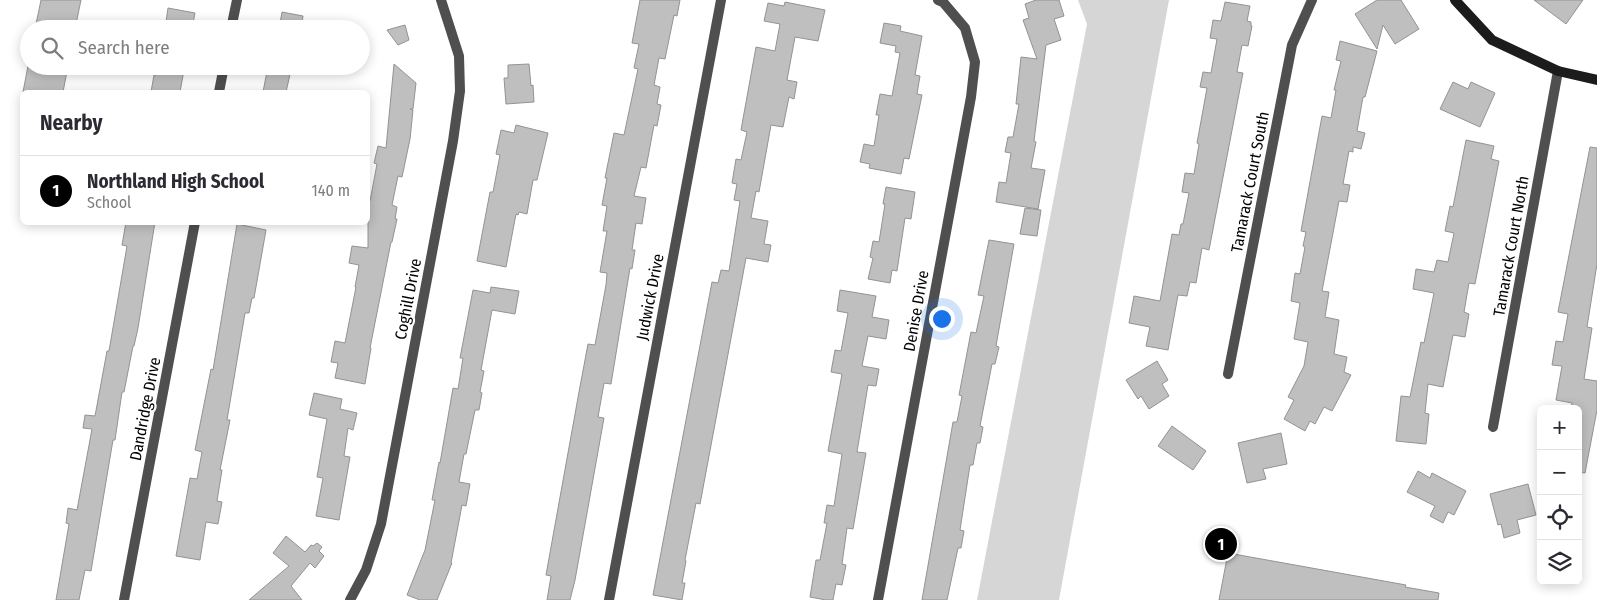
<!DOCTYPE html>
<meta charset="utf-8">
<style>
:root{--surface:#fff;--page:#f7f7f7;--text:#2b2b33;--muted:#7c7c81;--line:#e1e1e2;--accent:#000}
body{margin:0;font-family:"Fira Sans Condensed",sans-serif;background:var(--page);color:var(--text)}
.controls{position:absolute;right:15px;bottom:15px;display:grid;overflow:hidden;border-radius:8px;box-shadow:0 2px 12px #0003}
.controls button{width:45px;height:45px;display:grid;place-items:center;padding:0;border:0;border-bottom:1px solid var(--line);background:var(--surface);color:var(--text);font:25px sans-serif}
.you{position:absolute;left:941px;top:318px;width:18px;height:18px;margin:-12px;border:4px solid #fff;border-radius:50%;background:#1a73e8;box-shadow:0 0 0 8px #1a73e833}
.badge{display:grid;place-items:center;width:32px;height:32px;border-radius:50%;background:var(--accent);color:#fff;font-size:16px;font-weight:700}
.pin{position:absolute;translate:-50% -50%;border:2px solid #fff;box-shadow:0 1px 5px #0006}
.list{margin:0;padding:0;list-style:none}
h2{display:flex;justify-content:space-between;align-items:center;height:65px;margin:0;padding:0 20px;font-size:21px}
h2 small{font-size:16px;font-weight:400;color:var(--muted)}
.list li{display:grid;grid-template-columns:32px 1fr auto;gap:15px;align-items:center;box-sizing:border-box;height:70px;padding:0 20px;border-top:1px solid var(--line)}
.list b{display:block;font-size:19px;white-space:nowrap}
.list p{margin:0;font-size:16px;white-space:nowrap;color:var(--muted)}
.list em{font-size:16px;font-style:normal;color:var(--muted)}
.icon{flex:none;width:28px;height:28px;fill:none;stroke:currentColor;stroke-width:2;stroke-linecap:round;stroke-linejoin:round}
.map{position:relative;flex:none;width:1597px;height:600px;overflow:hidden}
.search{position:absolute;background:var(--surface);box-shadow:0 2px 12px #0003;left:20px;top:20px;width:350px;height:55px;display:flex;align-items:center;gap:12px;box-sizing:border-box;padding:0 18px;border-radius:28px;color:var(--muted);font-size:19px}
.panel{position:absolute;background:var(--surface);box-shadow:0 2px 12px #0003;left:20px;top:90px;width:350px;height:135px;border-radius:8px}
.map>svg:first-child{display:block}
.green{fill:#d6d6d6}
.building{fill:#bfbfbf;stroke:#939393}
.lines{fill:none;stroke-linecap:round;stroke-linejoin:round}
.street{stroke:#4f4f4f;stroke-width:10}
.secondary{stroke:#1c1c1c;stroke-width:10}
.labels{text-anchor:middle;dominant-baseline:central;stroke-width:4.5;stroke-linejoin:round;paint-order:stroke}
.street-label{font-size:16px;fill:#000;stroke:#fff}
</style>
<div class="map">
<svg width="1597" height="600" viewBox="0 0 1597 600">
<rect width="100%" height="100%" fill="#fff"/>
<path class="green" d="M1078,0H1169L1059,600H977L1087,24Z"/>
<path class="building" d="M41,0H81L75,29H35Z
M640,0H680L677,16L674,15L665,59L659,58L654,85L660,87L657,104L661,105L657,126L654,125L646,168L641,167L634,196L646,198L642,224L636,223L632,250H635L632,269L630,268L611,384L604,383L598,417L604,418L575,580L570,600H547L551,576L546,575L579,392L588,344L595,345L606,285L607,273L600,272L607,231H603L607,206L602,205L607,178H605L614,133L624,135L638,69L634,68L639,44L632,43Z
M1036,0H1059L1064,16L1054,19L1061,40L1046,45L1034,141L1036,142L1031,168L1045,170L1038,209L996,202L999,182L1006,183L1011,153L1005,152L1008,137H1013L1019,104H1016L1021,57L1037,59L1023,20L1029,18L1025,4Z
M1377,0H1401L1419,29L1395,44L1383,25L1377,49L1355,14Z
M1534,0H1583L1566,24Z
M785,2L825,10L818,41L795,37L787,80L797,82L794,99L789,97L783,127L771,125L759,192L756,191L751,218L768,221L764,244L771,245L768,262L746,258L700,504L696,503L685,560L686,561L682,583H685L682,600L653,595L712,282L718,283L721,270L729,271L740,201L734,200L737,184L732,183L736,159L741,160L747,132L741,130L756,47L775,51L780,24L764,21L768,3L784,6Z
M1225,2L1250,6L1247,21L1251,22V26H1252L1248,46L1242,45L1237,72L1243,73L1209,250L1202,248L1196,283L1190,282L1187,296L1178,295L1168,350L1146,346L1150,327L1129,323L1134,296L1160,301L1172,234L1179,235L1181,224H1183L1189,193L1182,192L1185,173L1194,174L1199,144L1197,143L1207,88L1200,87L1203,72L1211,73L1217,39L1210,38L1213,20L1221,21Z
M168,8L195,13L192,29H165Z
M282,12L303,16L301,29H279Z
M884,23L901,26L900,31L922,36L915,75L920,76L917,94L922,95L909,159L904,158L901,174L869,168L870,164L860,162L864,144L874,146L879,115H876L880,94L892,96L900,53L895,52L896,46L880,43Z
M405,25L409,40L398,45L387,30Z
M1340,41L1377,51L1365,97H1363L1357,131L1365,133L1361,149L1353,147V152L1349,151L1343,184L1350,185L1347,202L1339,201L1322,291L1329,292L1325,317L1339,320L1334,354L1347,357L1344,372L1351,375L1332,411L1324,407L1315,424L1310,421L1305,431L1284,419L1294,400L1288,397L1304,366L1308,342L1294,339L1300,303L1291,301L1295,273L1300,274L1305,247L1303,246L1306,232L1301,231L1322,116L1331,118L1336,90H1334L1341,61L1336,60Z
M394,64L416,83L413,109H410L413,110L410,139L402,177L398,176L392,205L397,207L395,219H397L392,242H391L370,348H371L365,384L335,378L338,363L331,362L335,341L345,343L356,287H355L359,265L349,263L352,246L368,248V201H370L377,164L374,163L378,146L386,148Z
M529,64L531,86L533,85L534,102L506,104L504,78H508V65Z
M28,66H68L63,92H23Z
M158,66H181V70H184L180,92H151L154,75H156Z
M268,66L291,70L286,92H263Z
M1453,82L1468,89L1471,82L1495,93L1480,127L1440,109Z
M516,125L548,133L537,180H533L527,214L519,212L518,215L516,214L506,267L477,261L490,192H493L500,155L496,154L501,130L514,133Z
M1466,140L1494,146L1491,159L1499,161L1475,284L1469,283L1464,312L1469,314L1465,337L1453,335L1443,387L1428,384L1425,413L1429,414L1426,444L1396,441L1401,396L1410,397L1421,342L1424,343L1434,293L1413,289L1416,269L1434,272L1437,260L1448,262L1454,233L1445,231L1450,206L1453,207Z
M1590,147L1597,148V264L1587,327L1592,328L1584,379L1597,381V410L1585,473L1578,472V409H1571L1572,403L1556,400L1562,366L1552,365L1556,341L1563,342L1568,314L1558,312Z
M886,187L915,192L911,219L905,218L897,271L892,270L890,283L868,279L873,258L870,257L873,241L879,242L885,204H883Z
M1025,208L1041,210L1037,236L1020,234Z
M126,222H155L138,328L134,346H133L124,392H122L115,440H113L91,571L85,570L79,600H56L69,524L66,523L68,508L77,510L92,429L83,428L85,415L95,416L107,351H109L127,246L122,245Z
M237,224L266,230L254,298H252L249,313H245L227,420H230L220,470H222L217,501L222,502L218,524L206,522L200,560L176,556L190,478L197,479L202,452L195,450L211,369L213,370Z
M989,240L1014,244L996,346L999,347L995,364H992L980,426L983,427L980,443H977L973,465H970L960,530L964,531L961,548H958L947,600H922L953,422H957L962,396L959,395L971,332L976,333L984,296L978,295Z
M491,287L519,291L515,314L492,310L481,370L484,371L480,392L482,393L479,410H475L466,454H464L459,482L470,484L466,506L462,505L451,563H452L437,600H420L407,595L425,550L435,500H432L439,462L440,463L453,388L458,389L463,358H460L473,290L490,293Z
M840,290L876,296L872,317L889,320L886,339L868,336L862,366L879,369L876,386L868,385L857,452L866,453L853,529L847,528L842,564L846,565L842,585L836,584L833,600H826L810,597L816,560H820L827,523H824L827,505L834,506L842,454L828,451L842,374L831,372L835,350L841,351L848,313L837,311Z
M1157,361L1168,380L1162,384L1169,396L1149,409L1141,396L1138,399L1126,380Z
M314,393L342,399L340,409L357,413L353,430L348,428L344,456L350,457L339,520L316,516L323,478L317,477L327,419L309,415Z
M1172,426L1206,451L1193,470L1158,446Z
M1281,433L1287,464L1263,469L1266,479L1247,483L1238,443Z
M1418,471L1430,478L1432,473L1466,491L1454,515L1448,512L1443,523L1430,516L1435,506L1407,492Z
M1528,484L1536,515L1517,520L1520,533L1504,538L1501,524L1498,525L1490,494Z
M286,536L305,552L311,545L313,546L317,543L322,547L319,551L324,556L315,568L310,563L291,586L302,600H249L289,566L273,553Z
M1228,553L1406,585L1405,587L1439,593L1438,600H1219Z"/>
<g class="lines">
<path class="street" d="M231,29L237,0
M219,92L224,66
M1228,374L1292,45L1312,0
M1493,427L1558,71
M124,600L195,222
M350,600L366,570L381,524L453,141L460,91L459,56L441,0
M609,600L721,0
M878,600L971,97L975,62L965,28L943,2L938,0"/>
<path class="secondary" d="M1455,0L1492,40L1558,71L1597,80"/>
</g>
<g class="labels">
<g class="street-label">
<text transform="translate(1250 182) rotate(-79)">Tamarack Court South</text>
<text transform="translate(1511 246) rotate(-80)">Tamarack Court North</text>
<text transform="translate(650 297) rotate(-79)">Judwick Drive</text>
<text transform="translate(408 299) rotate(-79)">Coghill Drive</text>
<text transform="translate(916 311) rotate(-80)">Denise Drive</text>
<text transform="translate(145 409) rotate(-79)">Dandridge Drive</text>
</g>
</g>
</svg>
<div class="controls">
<button>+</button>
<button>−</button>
<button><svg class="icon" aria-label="locate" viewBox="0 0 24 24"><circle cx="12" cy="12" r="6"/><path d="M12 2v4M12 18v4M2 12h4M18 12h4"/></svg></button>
<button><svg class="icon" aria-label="layers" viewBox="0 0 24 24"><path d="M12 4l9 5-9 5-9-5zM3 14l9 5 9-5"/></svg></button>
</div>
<div class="you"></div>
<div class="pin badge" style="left:1221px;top:544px">1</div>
<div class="search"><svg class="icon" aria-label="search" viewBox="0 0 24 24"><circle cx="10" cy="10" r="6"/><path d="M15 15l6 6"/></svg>Search here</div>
<section class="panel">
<h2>Nearby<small></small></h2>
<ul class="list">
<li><span class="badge">1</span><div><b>Northland High School</b><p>School</p></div><em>140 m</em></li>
</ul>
</section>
</div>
